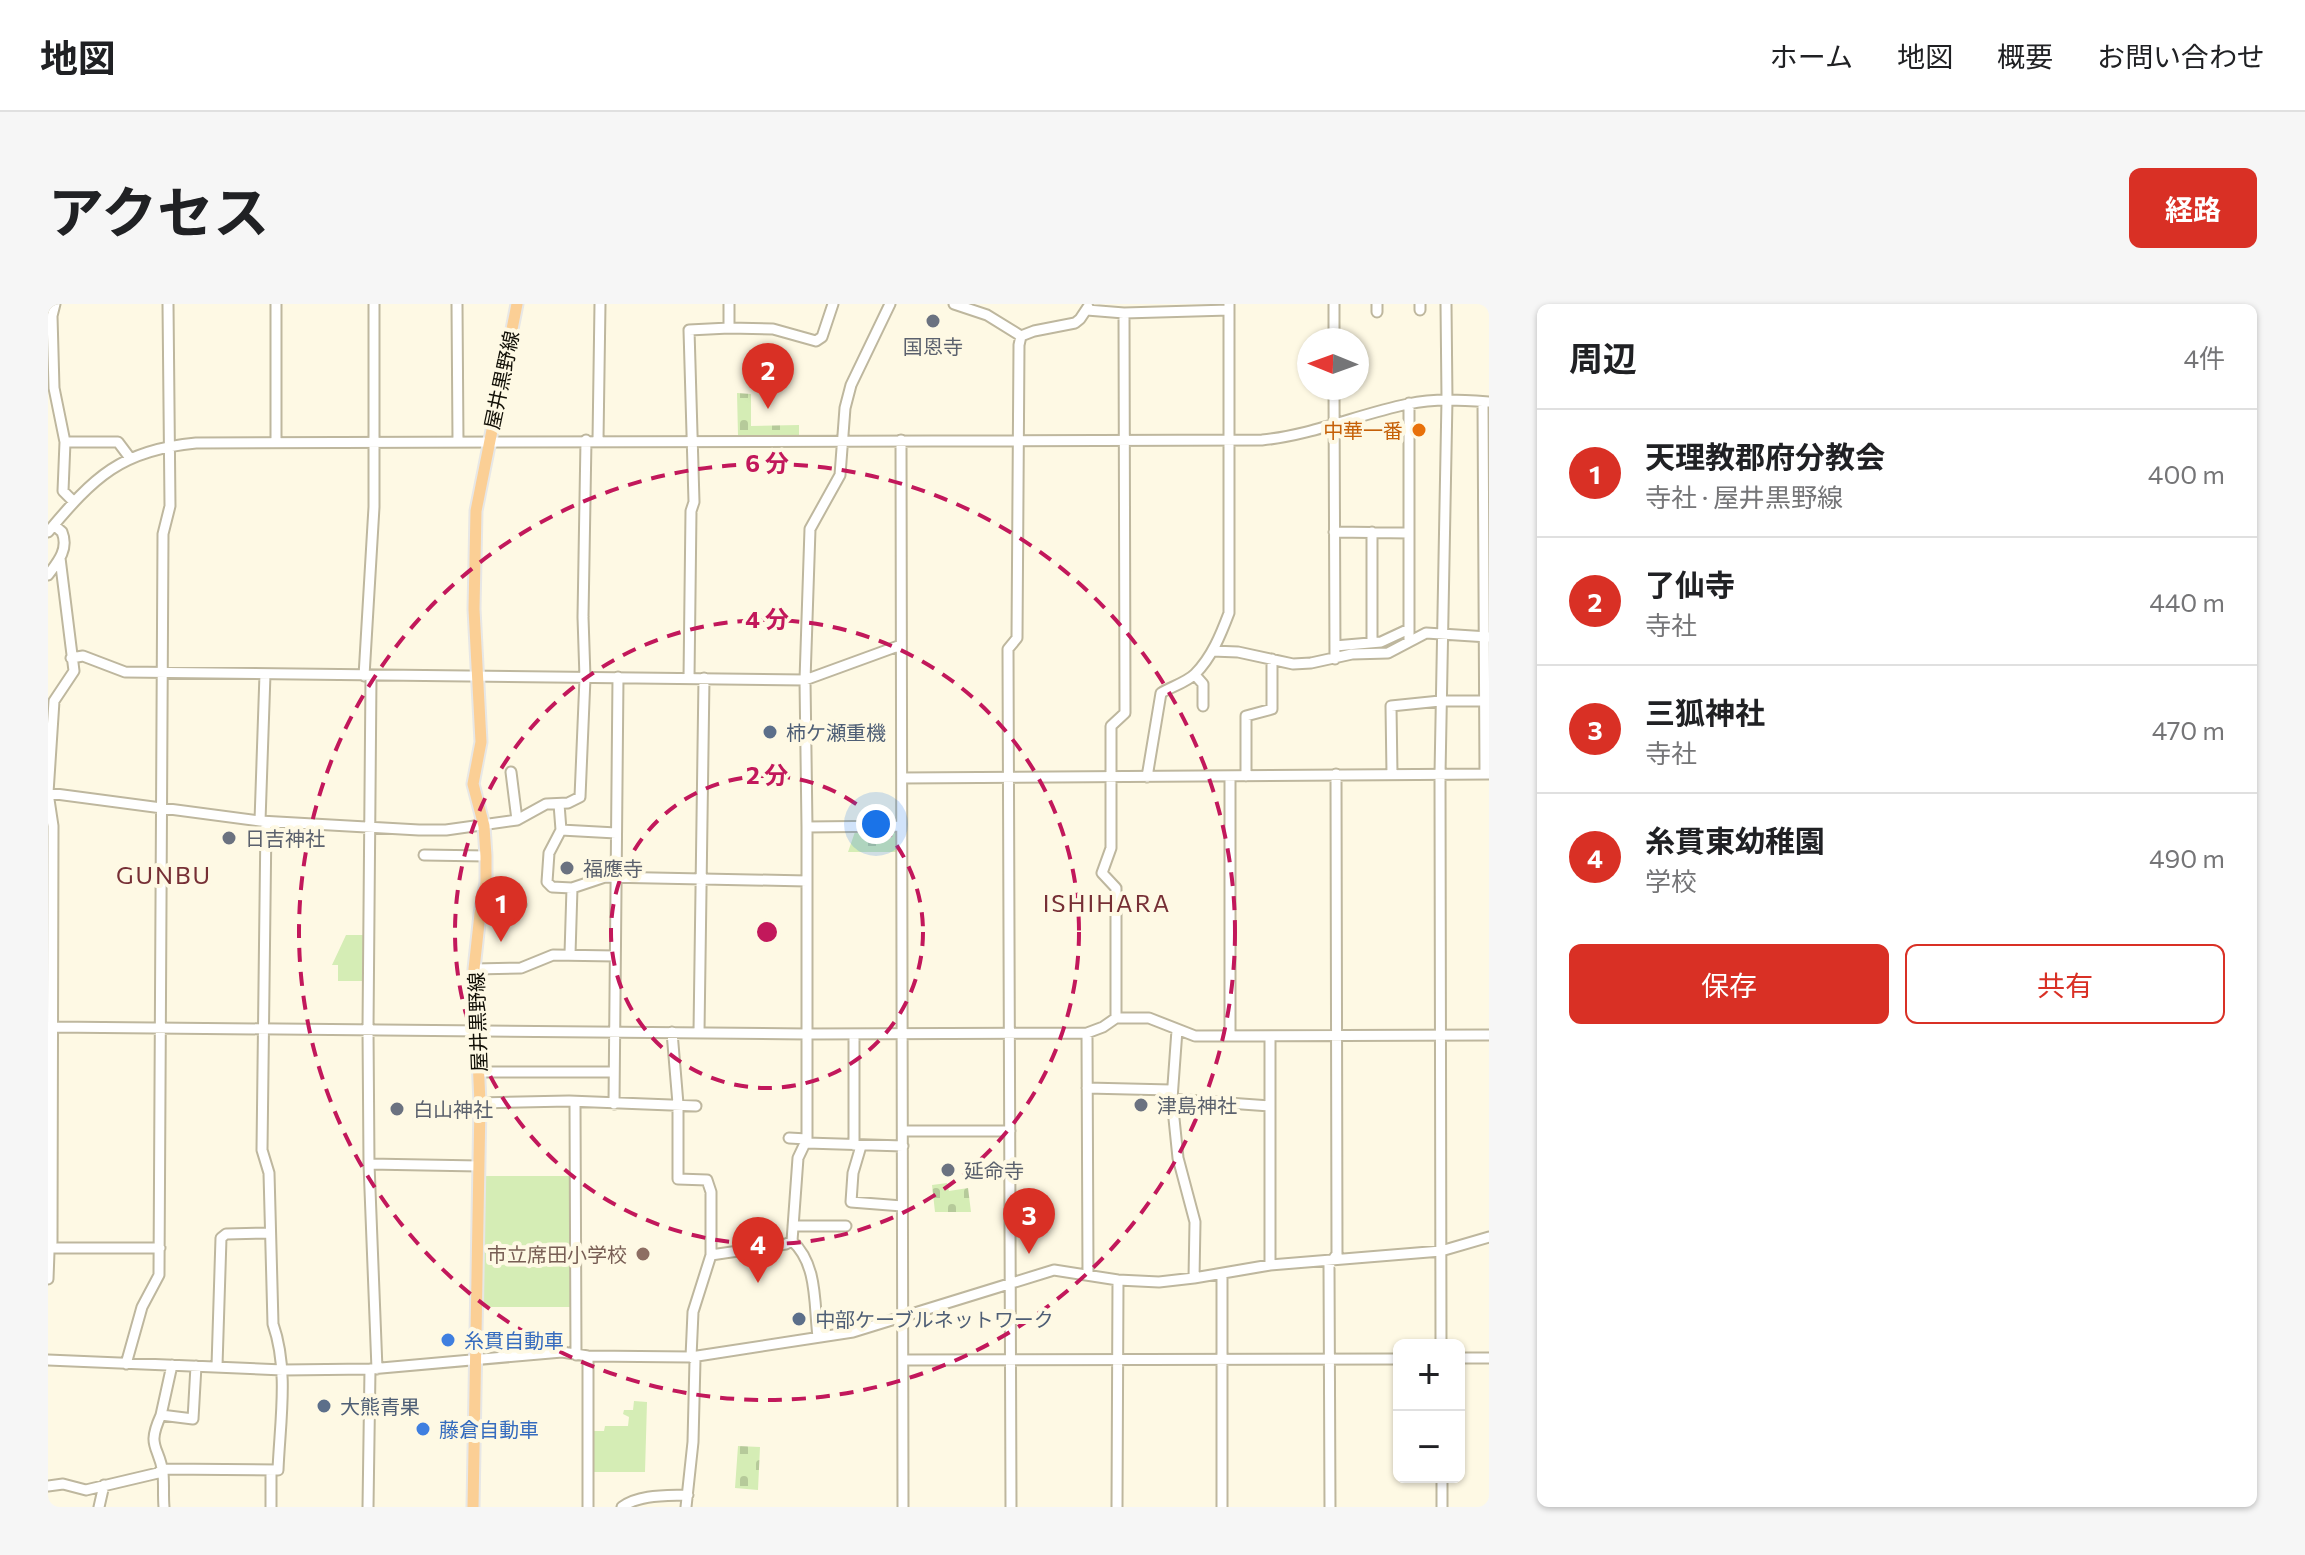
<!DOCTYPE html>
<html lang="ja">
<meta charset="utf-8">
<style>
:root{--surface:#fff;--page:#f6f6f6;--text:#202124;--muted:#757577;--line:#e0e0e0;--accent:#d93025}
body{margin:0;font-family:Commissioner,"Noto Sans JP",sans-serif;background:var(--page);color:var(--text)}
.controls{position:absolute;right:24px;bottom:24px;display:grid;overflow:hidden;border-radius:12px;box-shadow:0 2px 6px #0004}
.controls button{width:72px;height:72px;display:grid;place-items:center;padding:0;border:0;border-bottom:2px solid var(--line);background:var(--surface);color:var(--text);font:40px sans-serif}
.compass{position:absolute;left:1249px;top:24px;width:72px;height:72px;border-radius:50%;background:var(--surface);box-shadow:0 2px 6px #0004;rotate:271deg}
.you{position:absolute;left:828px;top:520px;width:28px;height:28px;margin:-20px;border:6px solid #fff;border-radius:50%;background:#1a73e8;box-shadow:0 0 0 12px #1a73e833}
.badge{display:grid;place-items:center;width:52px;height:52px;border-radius:50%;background:var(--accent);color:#fff;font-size:26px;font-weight:700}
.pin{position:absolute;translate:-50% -66px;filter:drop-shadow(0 2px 4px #0008)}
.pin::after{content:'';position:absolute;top:42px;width:28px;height:24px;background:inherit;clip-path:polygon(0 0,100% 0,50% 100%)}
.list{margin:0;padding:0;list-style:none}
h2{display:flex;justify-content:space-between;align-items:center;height:104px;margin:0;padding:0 32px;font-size:34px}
h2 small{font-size:26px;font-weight:400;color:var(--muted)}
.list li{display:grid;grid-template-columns:52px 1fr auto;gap:24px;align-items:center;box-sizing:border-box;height:128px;padding:0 32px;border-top:2px solid var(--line)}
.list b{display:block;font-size:30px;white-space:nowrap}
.list p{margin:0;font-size:26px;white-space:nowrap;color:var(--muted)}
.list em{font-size:26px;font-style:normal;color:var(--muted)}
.actions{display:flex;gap:16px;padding:24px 32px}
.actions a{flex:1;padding:18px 0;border:2px solid var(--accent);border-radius:12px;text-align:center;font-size:28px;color:var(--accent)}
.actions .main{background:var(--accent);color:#fff}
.map{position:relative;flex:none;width:1441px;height:1203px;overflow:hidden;border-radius:12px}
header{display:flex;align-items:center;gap:48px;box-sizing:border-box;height:112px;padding:0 40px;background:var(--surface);border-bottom:2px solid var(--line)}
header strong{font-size:38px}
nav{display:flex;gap:44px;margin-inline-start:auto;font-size:28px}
.intro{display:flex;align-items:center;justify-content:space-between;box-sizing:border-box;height:192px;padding:0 48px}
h1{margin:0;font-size:56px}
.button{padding:20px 36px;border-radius:12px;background:var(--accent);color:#fff;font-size:28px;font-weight:700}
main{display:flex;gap:48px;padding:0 48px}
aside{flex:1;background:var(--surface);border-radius:12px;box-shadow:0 2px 6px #0004}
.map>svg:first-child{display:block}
.green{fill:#d5edb5}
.cemetery{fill:url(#cemetery-stones)}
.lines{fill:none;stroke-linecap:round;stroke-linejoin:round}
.minor-casing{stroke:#beb79e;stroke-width:13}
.major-casing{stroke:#e7e7e6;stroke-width:15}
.minor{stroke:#fff;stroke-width:9}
.major{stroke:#fbcf95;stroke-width:11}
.ring{fill:none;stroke:#c2185b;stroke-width:4;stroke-dasharray:14 10}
.worship-dot{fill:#6b7280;stroke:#fef9e4;stroke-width:3}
.food-dot{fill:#e8710a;stroke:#fef9e4;stroke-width:3}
.service-dot{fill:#5c6f8a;stroke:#fef9e4;stroke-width:3}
.education-dot{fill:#8d6e63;stroke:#fef9e4;stroke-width:3}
.shop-dot{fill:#3f7fe0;stroke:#fef9e4;stroke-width:3}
.labels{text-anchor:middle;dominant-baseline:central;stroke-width:8;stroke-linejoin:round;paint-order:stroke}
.worship-label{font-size:20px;fill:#5b616d;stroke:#fef9e4;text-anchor:start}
.street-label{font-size:20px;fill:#110f06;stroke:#fef9e4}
.food-label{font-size:20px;fill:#c56008;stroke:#fef9e4;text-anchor:end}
.service-label{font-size:20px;fill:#4e5e75;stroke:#fef9e4;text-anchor:start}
.education-label{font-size:20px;fill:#785e54;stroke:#fef9e4;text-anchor:end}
.shop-label{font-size:20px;fill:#366cbe;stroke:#fef9e4;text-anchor:start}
.quarter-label{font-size:24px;letter-spacing:2px;fill:#762f35;stroke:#fef9e4}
.centre{fill:#c2185b;stroke:#fef9e4;stroke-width:4}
.ring-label{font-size:24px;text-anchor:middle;font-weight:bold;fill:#c2185b;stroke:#fef9e4;stroke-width:8;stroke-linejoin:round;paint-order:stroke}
</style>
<header>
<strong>地図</strong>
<nav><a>ホーム</a><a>地図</a><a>概要</a><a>お問い合わせ</a></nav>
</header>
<div class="intro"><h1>アクセス</h1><a class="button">経路</a></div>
<main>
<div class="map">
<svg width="1441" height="1203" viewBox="0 0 1441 1203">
<defs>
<pattern id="cemetery-stones" width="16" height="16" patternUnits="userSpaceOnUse" patternTransform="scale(2)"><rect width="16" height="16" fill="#d5edb5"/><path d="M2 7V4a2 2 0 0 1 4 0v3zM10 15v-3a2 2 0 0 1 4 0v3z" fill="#b6ca9a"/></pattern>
</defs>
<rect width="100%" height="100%" fill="#fef9e4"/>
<path class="green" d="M298,631H320L317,677H290V661H284Z
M434,872H523L524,1003H432Z
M586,1097L599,1098L597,1168H544V1127H556L557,1122H580L581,1113L575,1110L576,1106H585Z"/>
<path class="cemetery" d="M689,89L703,90V122L751,121V132H690Z
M808,525H848V548H800Z
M899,879L901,887L920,884L923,908H887L884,881Z
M690,1142L712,1143L710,1186L687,1184Z"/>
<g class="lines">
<g class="minor-casing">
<path id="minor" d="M7,0L4,12L6,84L17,138
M228,0V138
M409,0L410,137
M681,0V24
M906,0L939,11L973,32
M1286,0V36
M1039,6L1076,9L1181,6
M1372,6V0
M1329,8V0
M973,32L986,27L1027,19L1032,15L1040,3
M1286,84L1287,355
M1435,98L1437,470
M1361,99V337
M550,136L552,0
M853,136L855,1203
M26,198L15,187L17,138H70L82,154
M0,228C46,173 73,146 148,139L1214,136C1265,131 1311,110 1360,100C1387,94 1414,96 1441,98
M1286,228L1361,229
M1324,228V338
M0,271C10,258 21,245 14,228L6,221
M1287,342L1333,338L1361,325
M1164,347L1190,348L1245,360L1263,359L1304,350L1340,349L1378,329L1440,333
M23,354L35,352L77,368L757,376L853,341
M1147,371L1155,380V402
M316,372L326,203V0
M323,373L320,725L321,860L329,1065
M641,374L643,207L646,198L641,26L681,24L725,25L768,37L774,33L785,0
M463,468L469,516
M1344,470L1343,402L1392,397H1436
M1198,472V412L1224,405V355
M1099,473L1113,389C1123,383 1139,378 1147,370C1164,353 1173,330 1181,309V0
M854,474L1441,470
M0,489L212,517L371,526H398L469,516L498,500L520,499L532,493L537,374L535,313L538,136
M511,500L513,526
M212,517L217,370
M759,523L853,522
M568,529L513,526L501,549L499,578L504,583L524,584L557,573L759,577
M376,551L438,552
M433,601H473
M522,650L524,584
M426,665L473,664L505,651L567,652
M1068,714V584L1054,569L1063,544V422L1077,409L1076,9
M4,723L759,730L1039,729L1055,723L1068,714H1101L1147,732L1441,731
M1129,726L1124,795L1130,854L1147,918L1146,974
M624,728L630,800V875L659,876L663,888V951L645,1008L643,1053L647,1056L645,1138L638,1203
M651,728L656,374
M1039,729L1040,970
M806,730V841
M1182,732V473
M1222,732V961
M432,768H566
M1039,784L1123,786
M1124,795L1222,802
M432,799L521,797L648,802
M527,799L528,1051
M566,800L570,373
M855,827H962
M741,834L759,835
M759,839L855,842
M813,842L805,869L803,898L854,902
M321,860L431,862
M745,922H798
M744,937L750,854L759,835V523L757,376L762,225L792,171L797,104L803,81L842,0
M744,937C770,960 766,1001 770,1033
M0,944H112
M663,951L738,940L744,937
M1174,970V1203
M0,975L1,948L4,938L5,522L0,489L6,397L26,367L12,254
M1393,1041L1392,470L1399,95L1398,0
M540,1052V1203
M1411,1054H1441
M0,1056L235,1066L322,1065L514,1048L540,1052L643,1053L805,1028L1006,966L1070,976L1111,978L1146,974L1222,961L1393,947L1441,933
M856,1056L1351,1055
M78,1060L94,1003L111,971L115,230L122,202L120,0
M169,1062L173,934L178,930L222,929
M113,1111L124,1061
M1394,1173V1203
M0,1182L15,1180L38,1186L110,1169L114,1165L230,1166C232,1117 241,1066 225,1020L221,869L214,846L218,518
M51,1203L56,1181
M116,1203C115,1192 116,1180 115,1169C111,1141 98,1144 113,1111L145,1115L148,1062
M223,1203V1166
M320,1203L322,1065
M574,1203C592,1190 619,1192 640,1191
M963,1203L960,345L969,334L971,41L973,32
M1069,1203L1070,976
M1282,1203L1281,961L1289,950L1288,470"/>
</g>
<g class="major-casing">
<path id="major" d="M425,1203L432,799L426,665L432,610L438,579V552L436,522L425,480L433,438L426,305L428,207L469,0"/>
</g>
<use href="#minor" class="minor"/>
<use href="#major" class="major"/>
</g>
<g class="ring">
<circle cx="719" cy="628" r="156"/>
<circle cx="719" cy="628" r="312"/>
<circle cx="719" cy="628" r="468"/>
</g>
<g class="worship-dot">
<circle cx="885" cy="17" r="8"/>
<circle cx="181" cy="534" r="8"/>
<circle cx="519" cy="564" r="8"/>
<circle cx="1093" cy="801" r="8"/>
<circle cx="349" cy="805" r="8"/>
<circle cx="900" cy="866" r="8"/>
</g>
<circle class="food-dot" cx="1371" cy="126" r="8"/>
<g class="service-dot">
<circle cx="722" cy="428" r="8"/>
<circle cx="751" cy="1015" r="8"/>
<circle cx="276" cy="1102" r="8"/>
</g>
<circle class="education-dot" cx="595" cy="950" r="8"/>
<g class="shop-dot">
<circle cx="400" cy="1036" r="8"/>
<circle cx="375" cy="1125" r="8"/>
</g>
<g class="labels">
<g class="worship-label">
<text x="885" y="42" text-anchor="middle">国恩寺</text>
<text x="197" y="534">日吉神社</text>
<text x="535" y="564">福應寺</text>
<text x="1109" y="801">津島神社</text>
<text x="365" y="805">白山神社</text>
<text x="916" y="866">延命寺</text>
</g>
<g class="street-label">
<text transform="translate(453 76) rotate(-78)">屋井黒野線</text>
<text transform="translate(429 718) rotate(-92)">屋井黒野線</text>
</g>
<g class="food-label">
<text x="1355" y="126">中華一番</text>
</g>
<g class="service-label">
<text x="738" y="428">柿ケ瀬重機</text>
<text x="767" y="1015">中部ケーブルネットワーク</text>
<text x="292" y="1102">大熊青果</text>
</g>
<g class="education-label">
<text x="579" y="950">市立席田小学校</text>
</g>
<g class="shop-label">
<text x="416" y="1036">糸貫自動車</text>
<text x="391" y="1125">藤倉自動車</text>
</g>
<g class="quarter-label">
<text x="116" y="570">GUNBU</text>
<text x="1059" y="598">ISHIHARA</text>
</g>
</g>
<circle cx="719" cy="628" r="12" class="centre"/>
<g class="ring-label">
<text x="719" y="168">6 分</text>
<text x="719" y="324">4 分</text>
<text x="719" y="480">2 分</text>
</g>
</svg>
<div class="controls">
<button>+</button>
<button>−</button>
</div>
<svg class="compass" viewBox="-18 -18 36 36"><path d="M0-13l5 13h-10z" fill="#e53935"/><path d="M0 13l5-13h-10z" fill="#757577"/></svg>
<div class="you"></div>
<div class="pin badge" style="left:453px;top:638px">1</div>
<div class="pin badge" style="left:720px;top:105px">2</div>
<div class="pin badge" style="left:981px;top:950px">3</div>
<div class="pin badge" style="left:710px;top:979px">4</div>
</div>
<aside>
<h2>周辺<small>4件</small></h2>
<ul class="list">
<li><span class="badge">1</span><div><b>天理教郡府分教会</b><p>寺社 · 屋井黒野線</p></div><em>400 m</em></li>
<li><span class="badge">2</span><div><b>了仙寺</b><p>寺社</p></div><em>440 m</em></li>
<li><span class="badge">3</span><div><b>三狐神社</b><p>寺社</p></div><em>470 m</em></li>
<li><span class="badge">4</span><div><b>糸貫東幼稚園</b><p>学校</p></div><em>490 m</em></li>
</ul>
<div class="actions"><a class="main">保存</a><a>共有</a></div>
</aside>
</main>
